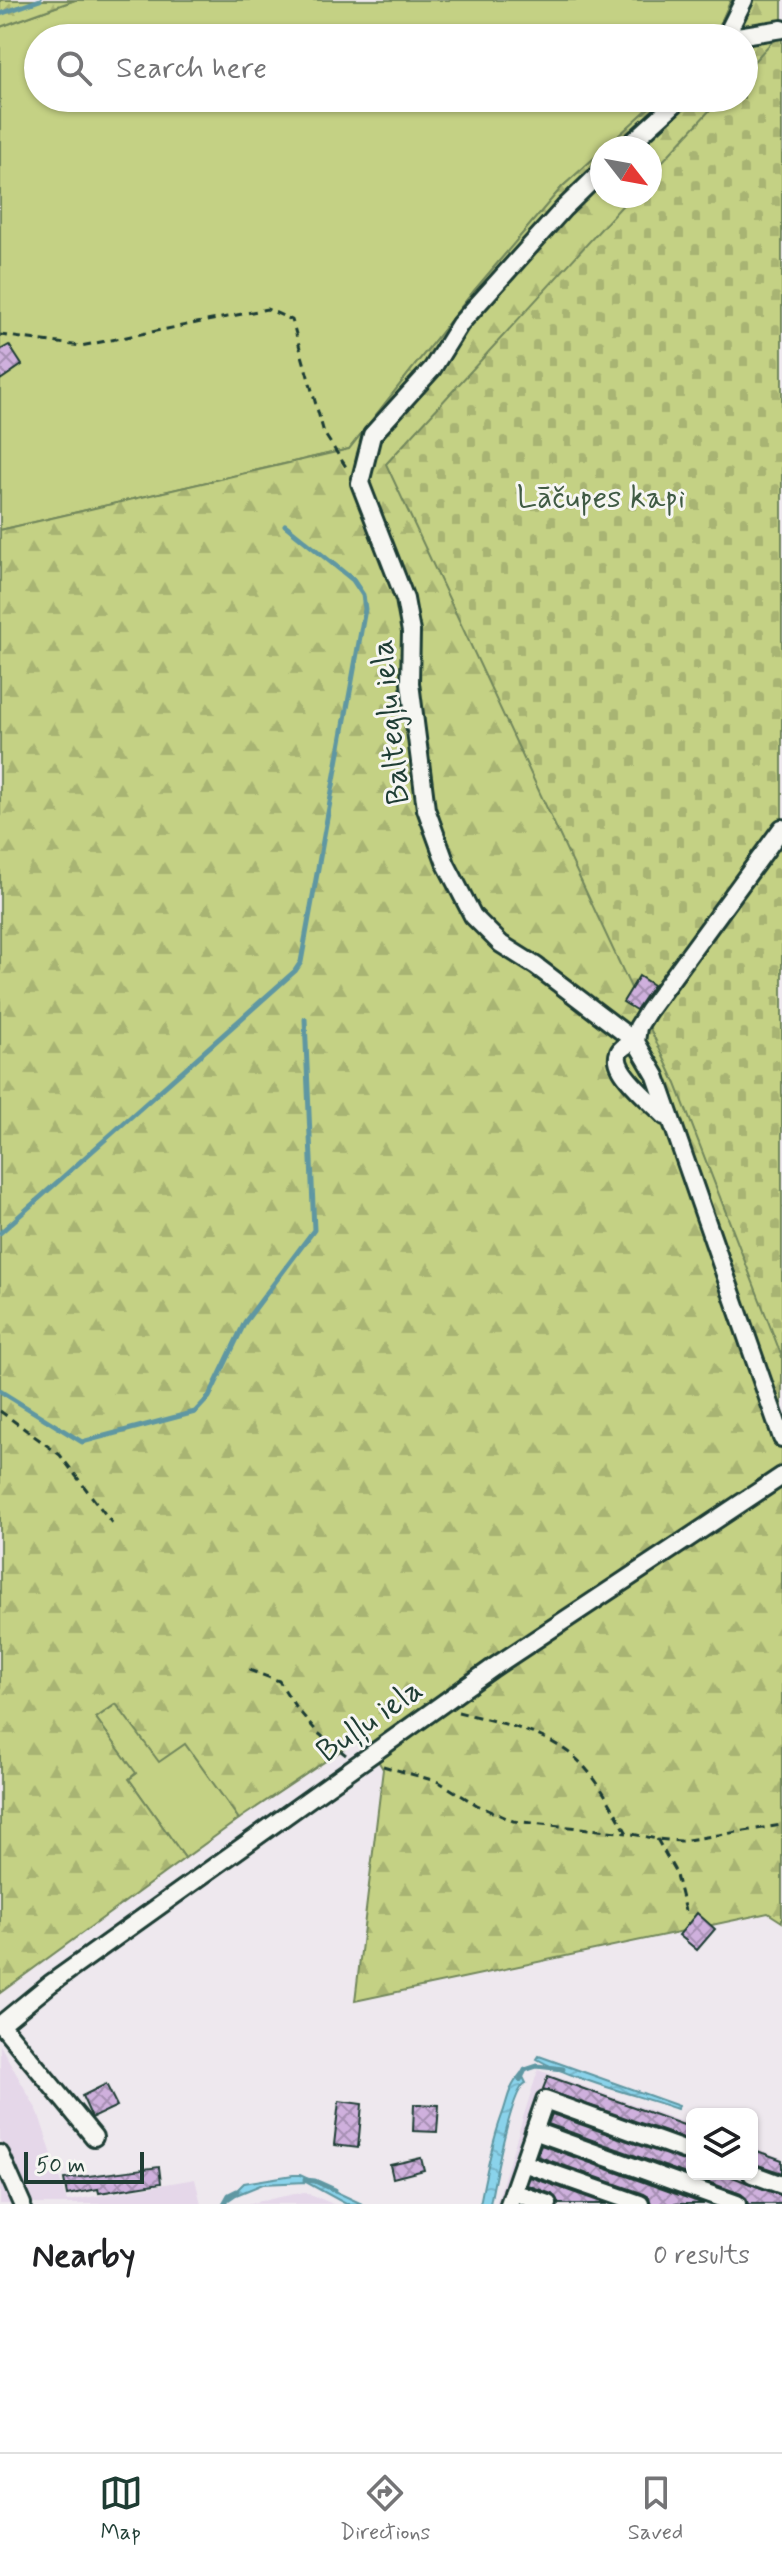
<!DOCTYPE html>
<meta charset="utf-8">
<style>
:root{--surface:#fff;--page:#f6f6f6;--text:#202124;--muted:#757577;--line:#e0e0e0;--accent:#1f3d34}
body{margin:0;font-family:Mynerve,sans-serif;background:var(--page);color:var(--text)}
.controls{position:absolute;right:24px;bottom:24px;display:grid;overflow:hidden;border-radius:12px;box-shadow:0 2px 6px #0004}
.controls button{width:72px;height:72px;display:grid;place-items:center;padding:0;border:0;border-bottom:2px solid var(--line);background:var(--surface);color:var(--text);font:40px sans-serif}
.compass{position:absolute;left:590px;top:136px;width:72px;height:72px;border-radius:50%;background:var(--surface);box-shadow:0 2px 6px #0004;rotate:121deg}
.scale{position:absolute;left:24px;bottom:20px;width:120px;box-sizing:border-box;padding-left:8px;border:4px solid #1f3d34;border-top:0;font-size:22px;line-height:28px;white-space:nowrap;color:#1f3d34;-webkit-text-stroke:6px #f6f6f2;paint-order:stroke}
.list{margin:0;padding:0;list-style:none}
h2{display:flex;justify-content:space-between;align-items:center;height:104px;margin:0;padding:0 32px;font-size:34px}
h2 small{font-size:26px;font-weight:400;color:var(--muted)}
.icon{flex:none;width:44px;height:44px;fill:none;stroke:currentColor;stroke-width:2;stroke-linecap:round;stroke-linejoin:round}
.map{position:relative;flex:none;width:782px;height:2204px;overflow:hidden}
.search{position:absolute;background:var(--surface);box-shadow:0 2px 6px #0004;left:24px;right:24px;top:24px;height:88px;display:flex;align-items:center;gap:20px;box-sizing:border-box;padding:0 28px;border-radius:44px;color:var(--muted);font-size:30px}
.sheet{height:248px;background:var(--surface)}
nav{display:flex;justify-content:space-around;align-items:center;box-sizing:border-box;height:112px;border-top:2px solid var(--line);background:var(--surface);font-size:22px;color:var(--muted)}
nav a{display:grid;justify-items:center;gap:4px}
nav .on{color:var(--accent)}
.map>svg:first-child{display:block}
.built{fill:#e5d7e9}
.green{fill:#c4d184;stroke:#72875c;stroke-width:2}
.forest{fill:url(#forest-firs);stroke:#72875c;stroke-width:2}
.cemetery{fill:url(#cemetery-stones);stroke:#72875c;stroke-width:2}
.water{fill:url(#water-waves);stroke:#5f97a2;stroke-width:2}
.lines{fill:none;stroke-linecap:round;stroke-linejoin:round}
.stream{stroke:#5f97a2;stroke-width:5}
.building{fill:url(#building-cross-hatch);stroke:#1f3d34;stroke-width:2}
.minor-casing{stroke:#1f3d34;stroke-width:22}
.path{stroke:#1f3d34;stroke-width:3;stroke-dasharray:8 6;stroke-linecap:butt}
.minor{stroke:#f6f6f2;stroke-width:16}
.labels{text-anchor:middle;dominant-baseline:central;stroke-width:6;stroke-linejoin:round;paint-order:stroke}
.park-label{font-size:32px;fill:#405b44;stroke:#f6f6f2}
.street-label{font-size:32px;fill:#1f3d34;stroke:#f6f6f2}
</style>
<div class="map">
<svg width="782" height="2204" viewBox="0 0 782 2204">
<defs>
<pattern id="forest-firs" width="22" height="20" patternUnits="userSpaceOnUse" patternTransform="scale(2)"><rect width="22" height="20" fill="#c4d184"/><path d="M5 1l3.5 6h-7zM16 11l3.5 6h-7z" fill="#a8b473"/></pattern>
<pattern id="cemetery-stones" width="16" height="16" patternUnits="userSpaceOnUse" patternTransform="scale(2)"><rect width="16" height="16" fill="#c4d184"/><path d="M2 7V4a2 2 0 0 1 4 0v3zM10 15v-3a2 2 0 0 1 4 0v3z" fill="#a8b473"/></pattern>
<pattern id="water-waves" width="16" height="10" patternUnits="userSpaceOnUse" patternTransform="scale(2)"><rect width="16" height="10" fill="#8ad3eb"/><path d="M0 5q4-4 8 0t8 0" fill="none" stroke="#77b6ca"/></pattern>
<pattern id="building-cross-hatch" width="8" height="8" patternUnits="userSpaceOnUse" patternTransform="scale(2)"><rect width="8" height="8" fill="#cfb0dd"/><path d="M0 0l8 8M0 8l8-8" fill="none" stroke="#a790b4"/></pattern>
</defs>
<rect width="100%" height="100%" fill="#eee8ee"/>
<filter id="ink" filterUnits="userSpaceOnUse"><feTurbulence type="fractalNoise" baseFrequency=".0125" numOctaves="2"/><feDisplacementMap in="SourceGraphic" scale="16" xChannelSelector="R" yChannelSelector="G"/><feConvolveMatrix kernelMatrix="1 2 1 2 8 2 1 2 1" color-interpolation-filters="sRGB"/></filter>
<g filter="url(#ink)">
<path class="built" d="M0,2045L38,2112L67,2201L195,2179L201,2204H0Z
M538,2070L692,2125V2174H752V2147L782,2158V2204H496Z
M305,2192L333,2204H247L304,2192Z"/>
<path class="green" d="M75,0H731L714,38H38V98H660L605,148H602V151L562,187L473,292L349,449L0,530V27Z
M116,1704L185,1743L239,1819L185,1858L129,1779L136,1774L96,1718Z"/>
<path class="forest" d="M0,0H75L0,27Z
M731,0H782V1922L768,1913L355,2001L383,1769L363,1736L239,1819L185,1744L159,1762L116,1704L96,1718L136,1773L129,1779L185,1858L0,1993V530L349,449L473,292L562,187L602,151V196H650V148H605L660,98H744V38H714Z"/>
<path class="cemetery" d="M782,31V1357L676,1084L386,464L631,196H650V175L721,98H744V72Z"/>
<path class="water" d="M539,2056L679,2106L677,2109C637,2095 573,2080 537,2059Z
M521,2073L526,2083C512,2088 494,2183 490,2204H480C486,2174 491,2146 501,2118C509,2098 506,2092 521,2073Z
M293,2175H300L362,2204H346L306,2182L263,2184L236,2195L223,2204L244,2183Z"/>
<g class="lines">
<path class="stream" d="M0,14L40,0
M0,1233L295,971L301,962L365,609L363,595L353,580L285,525
M0,1391L82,1442L195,1412L209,1397L245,1322L314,1230L305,1019
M520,2080L525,2070L537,2066L563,2069
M305,2180L315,2181L335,2190
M224,2204L229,2195L237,2191"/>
</g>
<path class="building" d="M9,345L22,365L0,380V350Z
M639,976L653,985L636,1010L623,1002Z
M697,1913L715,1929L697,1950L679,1935Z
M548,2076L692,2128V2141L543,2089Z
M106,2084L117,2106L92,2118L82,2096Z
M339,2101L362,2104L358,2148L334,2145Z
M414,2104L439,2105L437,2132L413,2131Z
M552,2114L692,2164V2174H725L743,2181L782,2196V2204H748L746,2198L741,2194L548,2124Z
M541,2145L704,2204H651L649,2197L644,2194L537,2156Z
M752,2149L782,2160V2173L752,2163Z
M421,2158L424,2170L393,2178L390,2165Z
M159,2167L161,2183L99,2193L98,2189L67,2195L64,2179Z
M530,2177L607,2204H559L552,2194L527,2185Z"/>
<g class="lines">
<g class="minor-casing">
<path id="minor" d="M725,38L782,29
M725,38L744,0
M626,148L681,98
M602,171L564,208L460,324L432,369L372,435L360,483L405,599L411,632L410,683L426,809L446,864L473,916L501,944L536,966L636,1042L656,1076L782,1438
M636,1042L638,1027L648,1011L782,828
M636,1042C587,1054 651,1100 665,1116
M1,2024L94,2137
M0,2025L50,1984L494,1667L782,1476
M534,2131L737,2204
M0,2154L22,2204
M523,2163L640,2204
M752,2174L782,2185
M513,2192L548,2204
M509,2204L545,2100L692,2153"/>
</g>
<path class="path" d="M0,335L81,346L267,309L292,320L324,433L348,470
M0,1411L60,1455L112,1523
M249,1670L279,1681L295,1706L318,1733L346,1755
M458,1712C501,1723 557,1733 587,1770C603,1788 615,1813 627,1833L657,1839L681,1841L782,1825
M383,1766L439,1782L477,1805L513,1821L627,1833
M657,1839L675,1871L685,1911"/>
<use href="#minor" class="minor"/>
</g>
</g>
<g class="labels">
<g class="park-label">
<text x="601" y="498">Lāčupes kapi</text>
</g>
<g class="street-label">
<text transform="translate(391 722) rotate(-96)">Baltegļu iela</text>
<text transform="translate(370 1721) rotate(-35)">Buļļu iela</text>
</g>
</g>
</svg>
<div class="controls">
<button><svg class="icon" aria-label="layers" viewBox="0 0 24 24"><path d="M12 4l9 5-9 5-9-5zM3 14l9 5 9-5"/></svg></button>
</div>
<svg class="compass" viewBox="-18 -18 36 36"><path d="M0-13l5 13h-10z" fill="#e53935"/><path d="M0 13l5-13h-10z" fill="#757577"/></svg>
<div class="scale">50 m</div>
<div class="search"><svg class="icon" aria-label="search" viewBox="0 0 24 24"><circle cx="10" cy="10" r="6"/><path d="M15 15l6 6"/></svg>Search here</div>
</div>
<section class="sheet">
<h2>Nearby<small>0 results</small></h2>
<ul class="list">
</ul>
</section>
<nav>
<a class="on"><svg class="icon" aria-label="map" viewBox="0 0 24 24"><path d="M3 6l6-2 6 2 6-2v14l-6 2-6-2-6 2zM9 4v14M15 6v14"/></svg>Map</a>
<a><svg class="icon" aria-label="directions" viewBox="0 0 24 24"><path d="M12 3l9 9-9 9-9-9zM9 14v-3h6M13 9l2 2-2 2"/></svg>Directions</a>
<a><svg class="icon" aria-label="saved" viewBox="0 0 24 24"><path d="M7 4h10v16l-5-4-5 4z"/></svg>Saved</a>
</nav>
